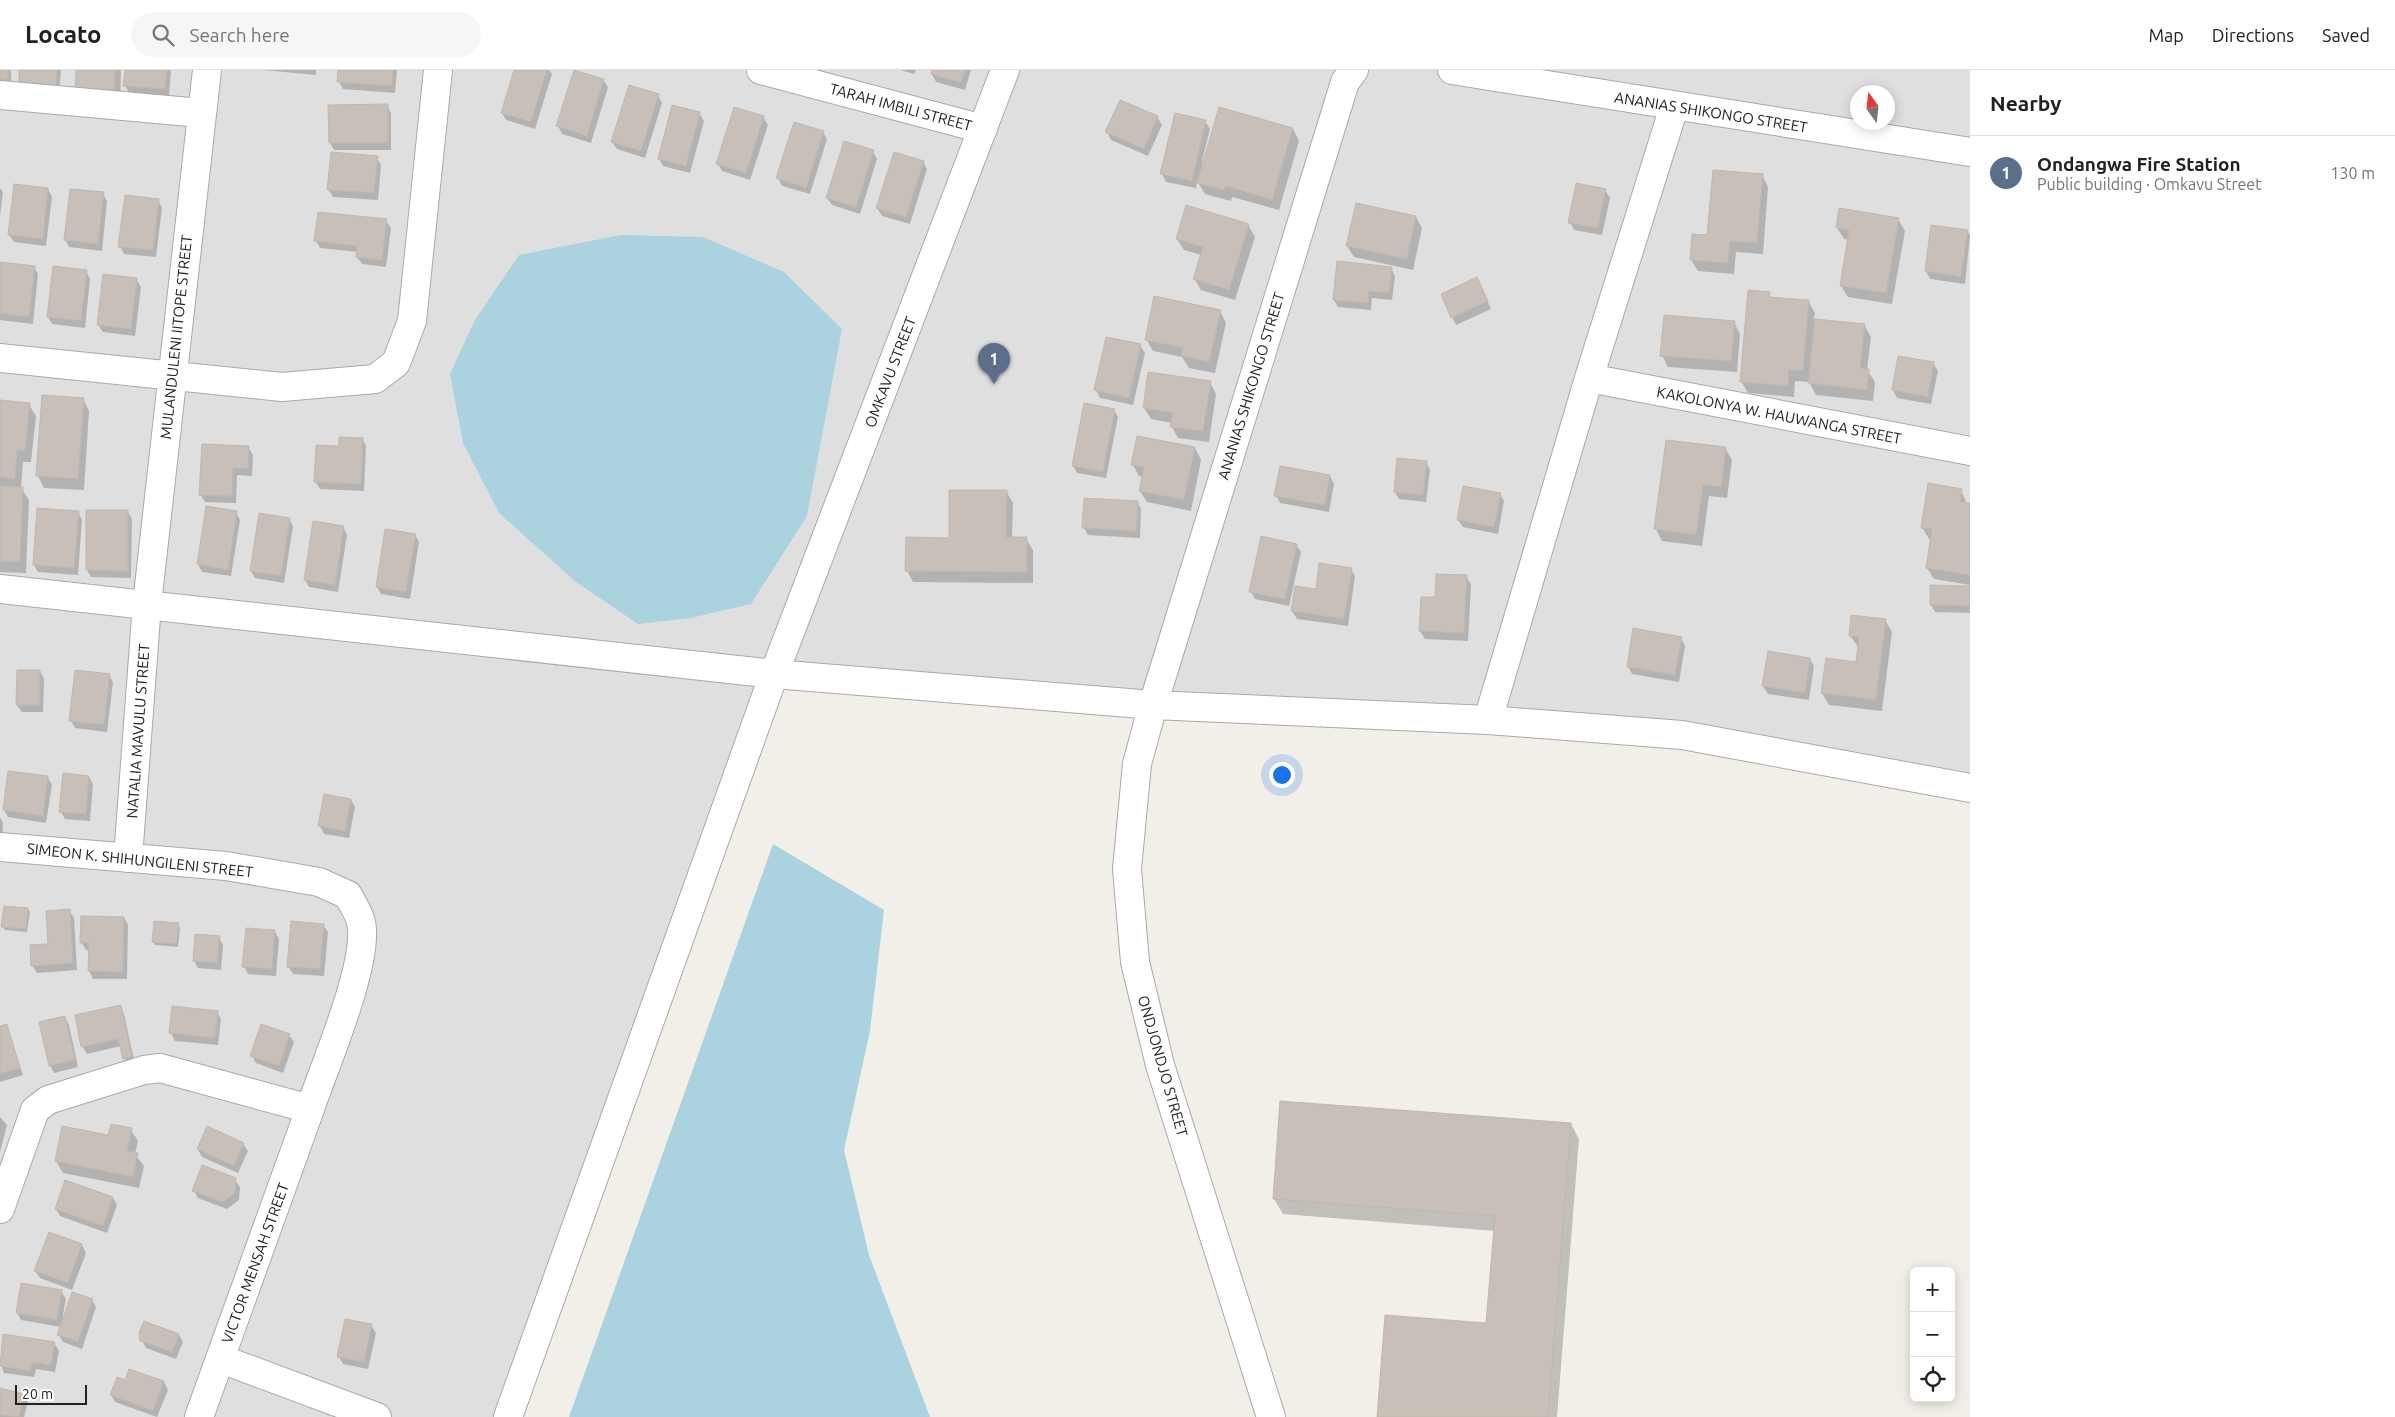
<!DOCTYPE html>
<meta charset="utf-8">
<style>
:root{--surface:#fff;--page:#f6f6f6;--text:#202124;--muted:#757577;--line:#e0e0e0;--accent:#d40000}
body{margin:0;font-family:Ubuntu,sans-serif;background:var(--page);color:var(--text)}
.controls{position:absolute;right:15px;bottom:15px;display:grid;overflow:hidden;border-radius:8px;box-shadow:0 2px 12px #0003}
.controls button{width:45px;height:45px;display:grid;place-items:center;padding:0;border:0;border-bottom:1px solid var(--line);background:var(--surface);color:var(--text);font:25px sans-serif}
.compass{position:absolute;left:1850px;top:15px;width:45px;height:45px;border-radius:50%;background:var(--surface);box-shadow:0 2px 12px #0003;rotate:345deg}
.scale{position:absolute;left:15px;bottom:12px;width:72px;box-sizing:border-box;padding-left:5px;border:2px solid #222;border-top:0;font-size:14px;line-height:18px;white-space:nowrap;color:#222;-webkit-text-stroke:4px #fff;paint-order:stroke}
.you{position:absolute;left:1281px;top:704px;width:18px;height:18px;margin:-12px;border:4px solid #fff;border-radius:50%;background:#1a73e8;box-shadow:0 0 0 8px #1a73e833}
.badge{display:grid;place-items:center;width:32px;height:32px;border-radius:50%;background:var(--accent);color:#fff;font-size:16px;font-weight:700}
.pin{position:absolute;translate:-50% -41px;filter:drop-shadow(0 1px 2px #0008)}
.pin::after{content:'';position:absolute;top:26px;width:18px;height:15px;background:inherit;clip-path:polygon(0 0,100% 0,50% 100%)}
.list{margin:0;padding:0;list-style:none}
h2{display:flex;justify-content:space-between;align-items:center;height:65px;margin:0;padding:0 20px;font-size:21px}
h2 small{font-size:16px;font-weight:400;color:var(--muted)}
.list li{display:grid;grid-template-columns:32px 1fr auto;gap:15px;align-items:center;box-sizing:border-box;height:75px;padding:0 20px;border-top:1px solid var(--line)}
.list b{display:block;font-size:19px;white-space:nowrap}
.list p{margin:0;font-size:16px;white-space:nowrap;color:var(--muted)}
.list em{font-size:16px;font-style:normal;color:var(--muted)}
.icon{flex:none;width:28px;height:28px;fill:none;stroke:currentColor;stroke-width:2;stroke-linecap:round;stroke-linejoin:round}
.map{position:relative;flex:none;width:1970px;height:1347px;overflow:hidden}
header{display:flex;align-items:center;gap:30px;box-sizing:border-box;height:70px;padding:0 25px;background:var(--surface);border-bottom:1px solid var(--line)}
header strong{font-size:24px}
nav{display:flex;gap:28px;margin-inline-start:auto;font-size:18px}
.search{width:350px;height:45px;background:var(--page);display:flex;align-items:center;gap:12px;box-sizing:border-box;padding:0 18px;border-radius:28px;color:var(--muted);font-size:19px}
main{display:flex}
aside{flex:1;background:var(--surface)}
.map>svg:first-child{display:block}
.residential{fill:#e0dfdf;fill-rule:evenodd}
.water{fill:#aad3df}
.shadow{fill:#0003}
.building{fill:#c7bfb8;stroke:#c4b6ab}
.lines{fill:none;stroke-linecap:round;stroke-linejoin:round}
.minor-casing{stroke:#a9a9a9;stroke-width:30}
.minor{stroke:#fff;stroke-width:28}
.labels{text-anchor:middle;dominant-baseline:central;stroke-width:4;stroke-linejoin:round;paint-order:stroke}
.street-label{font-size:15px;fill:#222;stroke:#fff}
</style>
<header>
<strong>Locato</strong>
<div class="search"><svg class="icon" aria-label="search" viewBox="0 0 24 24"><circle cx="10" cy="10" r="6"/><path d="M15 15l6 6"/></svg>Search here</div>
<nav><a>Map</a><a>Directions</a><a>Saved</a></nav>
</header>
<main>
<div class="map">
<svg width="1970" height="1347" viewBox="0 0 1970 1347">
<rect width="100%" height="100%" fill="#f2efe9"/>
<path class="residential" d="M0,0H1970V718L1682,665L774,605L508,1347H0ZM1858,22H1888V52H1858Z"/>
<path class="water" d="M621,165L703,167L784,202L842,259L807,446L751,534L691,548L638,554L576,512L499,443L463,373L450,304L475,250L519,185Z
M773,774L884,840L870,961L844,1080L869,1185L930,1347H569Z"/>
<path class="shadow" d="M0,0H11V16H0Z
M21,0H61L59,24Z
M77,0H121L120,36Z
M126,0H171L169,26L129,23L125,15Z
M263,0H316V5Z
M340,0H397L395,23L343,19L339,12Z
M515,0H549L552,4L535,59L506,50L502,43Z
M900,0H916L914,4Z
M933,0H971L965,20L936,12L932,4Z
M603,10L608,17L591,73L562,64L558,56Z
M658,26L662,33L645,88L617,79L612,72Z
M1121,31L1157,47L1162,55L1148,86L1111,70L1107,62Z
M387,36L391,43V80H334L330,73Z
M699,43L704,51L690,103L663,96L659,88Z
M763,47L768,55L750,110L722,101L718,94Z
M1205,51L1210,59L1202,91L1204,92L1293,59L1299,71L1279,140L1232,127L1231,131L1205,124L1197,111L1196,118L1166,112L1162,104Z
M823,62L827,69L810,124L782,116L778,108Z
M873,82L877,89L860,144L832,135L827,128Z
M377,88L381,95L378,130L333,127L328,119Z
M923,92L927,99L910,154L882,146L877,138Z
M1762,105L1768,117L1763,184L1736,182L1734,204L1698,201L1691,190L1709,166Z
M0,118L3,122L0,146Z
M48,119L52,127L46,176L14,172L9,165Z
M1605,120L1610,128L1602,165L1574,160L1570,152Z
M103,124L107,131L102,181L69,177L65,169Z
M158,130L162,138L156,187L124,184L120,176Z
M1416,147L1422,158L1413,200L1354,187L1347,176Z
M1898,149L1905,161L1892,234L1848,227L1841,216L1849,170L1844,169L1837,158Z
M386,151L391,158L386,197L362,194L357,187L358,182L320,178L316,171Z
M1248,155L1255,167L1235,230L1201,220L1194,208L1201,185L1184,180L1177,169Z
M1932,156L1967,161L1970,165L1965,214L1930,209L1926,201Z
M34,197L38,204L33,254L0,250V204Z
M1391,198L1395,206L1392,230L1372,228L1371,240L1338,237L1334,230Z
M86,201L90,209L85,258L52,254L48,247Z
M136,209L141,217L135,266L103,262L98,255Z
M1481,216L1491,239L1456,255L1452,247Z
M1769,224L1772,228L1808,231L1815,243L1814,250L1864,255L1871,267L1867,300L1875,312L1873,331L1816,325L1809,312L1795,311L1794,327L1748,323L1741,311Z
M1220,241L1226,253L1215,303L1189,298L1182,287L1153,281L1146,269Z
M1734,252L1740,264L1737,302L1668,297L1662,285Z
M1140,275L1145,283L1133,335L1100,328L1096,320Z
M1933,293L1938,301L1931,334L1897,328L1893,320Z
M1210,312L1216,324L1209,372L1178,368L1172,357V353L1151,349L1144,338Z
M43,327L83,329L89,341L84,420L44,418L38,406Z
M0,332L29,335L36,346L31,392H23L21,418L29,430L26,503L0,502Z
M1114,340L1118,347L1106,408L1077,403L1073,395Z
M362,369L366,376L364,421L320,419L315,411L340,377Z
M248,377L253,385L252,406L237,405L236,433L205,432L200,424Z
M1195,378L1201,390L1191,441L1147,432L1140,421L1143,407L1139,406L1133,395Z
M1725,378L1732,390L1727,428L1709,426L1702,476L1662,471L1656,459Z
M1426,392L1430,400L1426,432L1399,429L1395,422Z
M1330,406L1334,414L1329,442L1280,433L1276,426Z
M1961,420L1967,434H1970V515L1934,509L1927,498L1932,469H1929L1922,457Z
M1006,421L1013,433L1012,468L1026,469L1033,480V513L913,512L907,501L950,469Z
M1500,424L1504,431L1498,464L1463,457L1458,450Z
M1137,432L1141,439L1140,468L1088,465L1084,458Z
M207,437L236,442L240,450L231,506L202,502L198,494Z
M78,442L82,450L78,505L38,502L34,495Z
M128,442L132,449L131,508L91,507L87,500Z
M289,449L293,456L284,513L255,508L251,501Z
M343,457L347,465L338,522L309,517L305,510Z
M415,465L419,472L410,529L381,524L377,517Z
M1296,475L1301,482L1289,536L1255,529L1251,522Z
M1351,499L1355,506L1348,556L1297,549L1292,541L1317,520Z
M1466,507L1471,514L1468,571L1425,569L1420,561L1422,528L1436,529Z
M1970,518V543L1935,542L1931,535Z
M1885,550L1892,562L1882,641L1829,635L1822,623L1857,593L1859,578L1850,566Z
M1681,568L1685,576L1679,612L1632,604L1628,596Z
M1810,589L1814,596L1809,630L1768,624L1763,616Z
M40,601L44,609L43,642H22L17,635Z
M109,605L113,612L107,662L75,658L71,651Z
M89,707L93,714L90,751L65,749L60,741Z
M48,708L52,715L46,753L8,747L4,740Z
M351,730L355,737L349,768L324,764L320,756Z
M0,747L3,753L2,772H0Z
M28,839L30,842L27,862L5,860L3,857Z
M69,840L74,848L77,900L37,903L32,895L49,875Z
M124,848L128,855L127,909H93L89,901L90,880H86L82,873Z
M155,852L178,854L180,858L178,877L155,875L153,872Z
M323,855L328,862L324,906L293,904L288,896Z
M275,862L279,869L276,906L248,904L244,896Z
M219,867L223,875L221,900L198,898L194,891Z
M120,937L124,944L135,994L128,996L121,976L87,984L82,976Z
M173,938L217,942L221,949L218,975L175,971L171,963Z
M65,948L69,955L78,997L54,1003L50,995Z
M6,955L23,1005L0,1012V957Z
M289,965L294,972L283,1003L256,993L252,986Z
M1281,1032L1571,1054L1579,1069L1557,1347H1378L1488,1254L1495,1161L1283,1144L1274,1129Z
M0,1047L7,1055L0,1082Z
M131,1060L138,1071L135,1084L144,1096L139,1118L63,1103L56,1091L109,1067Z
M243,1074L248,1081L238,1103L202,1087L198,1079Z
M235,1110L240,1117L239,1130L227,1139L198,1128L194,1121Z
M113,1128L117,1135L107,1163L60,1146L56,1139Z
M82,1175L86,1183L72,1220L40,1208L35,1201Z
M61,1221L66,1229L62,1250L92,1230L96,1237L82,1279L63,1272L59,1265L61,1257L21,1250L17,1243Z
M371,1255L376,1263L368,1299L343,1294L339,1287Z
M179,1265L183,1272L176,1289L146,1278L142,1270Z
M4,1266L54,1273L59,1281L55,1302L36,1299L34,1307L4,1303L0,1292Z
M130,1300L164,1312L168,1320L157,1347L115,1332L111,1325L125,1312Z
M0,1319L24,1325L28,1332L24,1347H0Z"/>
<path class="building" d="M0,0H8V9H0Z
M19,0H57L56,17L19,15Z
M76,0H115L114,25L75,24Z
M125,0H167L165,19L123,16Z
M338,0H393L392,16L337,12Z
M514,0H547L531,52L501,43Z
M574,0L604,9L587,66L556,56Z
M932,0H965L961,13L931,4Z
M629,15L659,24L641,81L611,72Z
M1120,30L1158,46L1144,79L1105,62Z
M388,34V73H329L328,35Z
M672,35L700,42L686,96L658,89Z
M734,37L764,46L746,103L716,94Z
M1219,37L1293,58L1272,130L1226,116L1224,120L1197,113Z
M1175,43L1206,50L1192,111L1160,104Z
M794,52L824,61L806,118L776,108Z
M844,71L874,80L856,137L826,128Z
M331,82L378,86L374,123L327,120Z
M894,82L924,91L906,147L876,138Z
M1713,100L1763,104L1757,173L1730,171L1728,193L1690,190L1692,164L1707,165Z
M1576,113L1606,119L1598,158L1568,153Z
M14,114L48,118L43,169L8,165Z
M70,119L104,122L98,174L64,170Z
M125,125L159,129L153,180L118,177Z
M1356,133L1416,146L1407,189L1346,176Z
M1186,135L1249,154L1229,220L1193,209L1203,177L1176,169Z
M1839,138L1899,148L1886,223L1840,216L1849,160L1836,158Z
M318,142L387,149L382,190L356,187L357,176L314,171Z
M1931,155L1968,160L1961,207L1925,201Z
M1337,191L1392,197L1389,223L1369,221L1368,233L1333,230Z
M0,192L35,196L29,247L0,243Z
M53,196L87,200L81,251L47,247Z
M103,204L137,208L131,259L97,255Z
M1477,207L1488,231L1451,248L1441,224Z
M1748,220L1770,222L1769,227L1809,230L1803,301L1789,300L1788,316L1740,312Z
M1154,226L1221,240L1209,292L1181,286L1183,278L1145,270Z
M1664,245L1735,251L1731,291L1660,286Z
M1815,249L1865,254L1860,298L1869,299L1867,320L1808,313Z
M1106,267L1141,274L1129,328L1094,320Z
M1898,286L1934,292L1928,327L1892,320Z
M1148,302L1211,311L1203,361L1170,357L1173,343L1143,338Z
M42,325L84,328L78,409L36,406Z
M0,330L30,333L25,381L17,380L15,409L0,407Z
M1084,333L1115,339L1103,402L1072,396Z
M1137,366L1195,377L1184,430L1139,421L1144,397L1131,395Z
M339,367L363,368L361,414L314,412L316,375L339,376Z
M1666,370L1726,377L1721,417L1703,415L1696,465L1654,459Z
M202,374L249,376L248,399L233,398L232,426L199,425Z
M1397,388L1427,391L1423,425L1394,422Z
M1280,396L1330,405L1325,435L1274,426Z
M1928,413L1962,419L1960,432L1970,433V505L1926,498L1932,459L1921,458Z
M0,416L23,417L20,492L0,491Z
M1463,416L1501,423L1494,457L1457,450Z
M949,420H1007L1006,467H1027V502L905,501L906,467L949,468Z
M1084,428L1138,431L1136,461L1082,458Z
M206,436L237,441L228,500L197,494Z
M37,438L79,441L74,498L33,495Z
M86,440H128V501L86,500Z
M259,443L290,448L281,506L250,501Z
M313,451L344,456L335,515L304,510Z
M385,459L416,464L406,522L376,517Z
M1261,466L1297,474L1285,529L1249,522Z
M1319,493L1352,498L1344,549L1291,541L1295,516L1316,519Z
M1436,504L1467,505L1464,563L1419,561L1421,527H1435Z
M1930,515L1970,516V536L1930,535Z
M1851,545L1886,549L1876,630L1821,623L1826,588L1856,592L1859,567L1849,566Z
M1633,558L1682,567L1675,605L1627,597Z
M1768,581L1810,588L1805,623L1762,616Z
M17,600H40V635H16Z
M75,600L110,604L104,655L69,651Z
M8,701L48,706L43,746L3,740Z
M63,703L89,706L86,744L59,742Z
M324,724L351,729L345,761L318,756Z
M4,836L28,838L26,859L1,857Z
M70,839L73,893L31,896L30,875L48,874L46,841Z
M81,846L124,847L123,902L88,901L89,873H80Z
M154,851L179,853L176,874L152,872Z
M291,851L324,854L320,899L287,897Z
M246,858L275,860L272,899L242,897Z
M195,864L220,866L217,893L193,891Z
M121,935L132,987L123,989L118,969L81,977L75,945Z
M172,936L218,941L215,968L169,963Z
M65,946L75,990L49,996L39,952Z
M7,954L20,998L0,1004V956Z
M261,954L290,964L279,996L250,986Z
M1280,1031L1571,1053L1548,1347H1377L1385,1245L1486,1253L1495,1146L1273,1129Z
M111,1054L132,1058L127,1081L138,1083L133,1107L55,1091L62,1056L108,1065Z
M207,1056L244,1073L234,1096L197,1079Z
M202,1095L236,1108L235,1123L223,1132L192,1121Z
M65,1110L113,1127L103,1156L55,1139Z
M49,1162L82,1174L68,1213L34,1201Z
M21,1213L62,1220L57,1250L16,1243Z
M72,1222L93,1229L78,1272L57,1265Z
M345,1249L372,1254L364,1292L337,1287Z
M144,1251L179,1264L172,1282L140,1271L139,1263Z
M3,1264L55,1272L51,1295L32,1292L30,1301L0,1296Z
M129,1299L164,1311L153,1341L110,1325L117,1307L125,1310Z
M0,1318L24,1324L19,1347L0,1345Z"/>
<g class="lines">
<g class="minor-casing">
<path id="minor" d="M761,0L983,59
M1452,0L1970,82
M0,25L201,43
M0,288L282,317L375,309L396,293L412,251L438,0
M1589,308L1970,381
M0,519L774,604L1153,635L1488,650L1682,665L1970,718
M1488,650L1589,308L1674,37
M0,777L226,796L319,812L348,825C352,833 359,843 361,852C370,892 324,997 310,1039L160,998L144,1000L48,1030L35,1040L0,1139
M128,788L147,534L207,0
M221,1289L377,1347
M199,1347L310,1039
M508,1347L774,604L1005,0
M1271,1347L1160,995L1135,892L1127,799L1137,694L1153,635L1345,12L1354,0"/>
</g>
<use href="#minor" class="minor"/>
</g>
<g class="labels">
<g class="street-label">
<text transform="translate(901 37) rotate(15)">TARAH IMBILI STREET</text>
<text transform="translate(1711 42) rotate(9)">ANANIAS SHIKONGO STREET</text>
<text transform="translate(176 267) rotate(-84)">MULANDULENI IITOPE STREET</text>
<text transform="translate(890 302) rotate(-69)">OMKAVU STREET</text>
<text transform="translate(1251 316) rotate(-73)">ANANIAS SHIKONGO STREET</text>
<text transform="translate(1779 345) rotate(11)">KAKOLONYA W. HAUWANGA STREET</text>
<text transform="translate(138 661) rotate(-86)">NATALIA MAVULU STREET</text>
<text transform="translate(140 790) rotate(6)">SIMEON K. SHIHUNGILENI STREET</text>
<text transform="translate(1163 996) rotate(74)">ONDJONDJO STREET</text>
<text transform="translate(255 1193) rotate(-70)">VICTOR MENSAH STREET</text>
</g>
</g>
</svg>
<div class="controls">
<button>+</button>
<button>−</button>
<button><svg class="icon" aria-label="locate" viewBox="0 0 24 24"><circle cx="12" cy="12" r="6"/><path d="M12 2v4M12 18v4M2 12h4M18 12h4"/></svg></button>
</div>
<svg class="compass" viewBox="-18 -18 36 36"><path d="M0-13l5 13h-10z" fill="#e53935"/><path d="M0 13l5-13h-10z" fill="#757577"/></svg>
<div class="scale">20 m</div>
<div class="you"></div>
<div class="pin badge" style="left:994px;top:314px;background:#5c6f8a">1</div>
</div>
<aside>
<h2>Nearby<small></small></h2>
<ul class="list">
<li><span class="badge" style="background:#5c6f8a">1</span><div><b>Ondangwa Fire Station</b><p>Public building · Omkavu Street</p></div><em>130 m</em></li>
</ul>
</aside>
</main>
